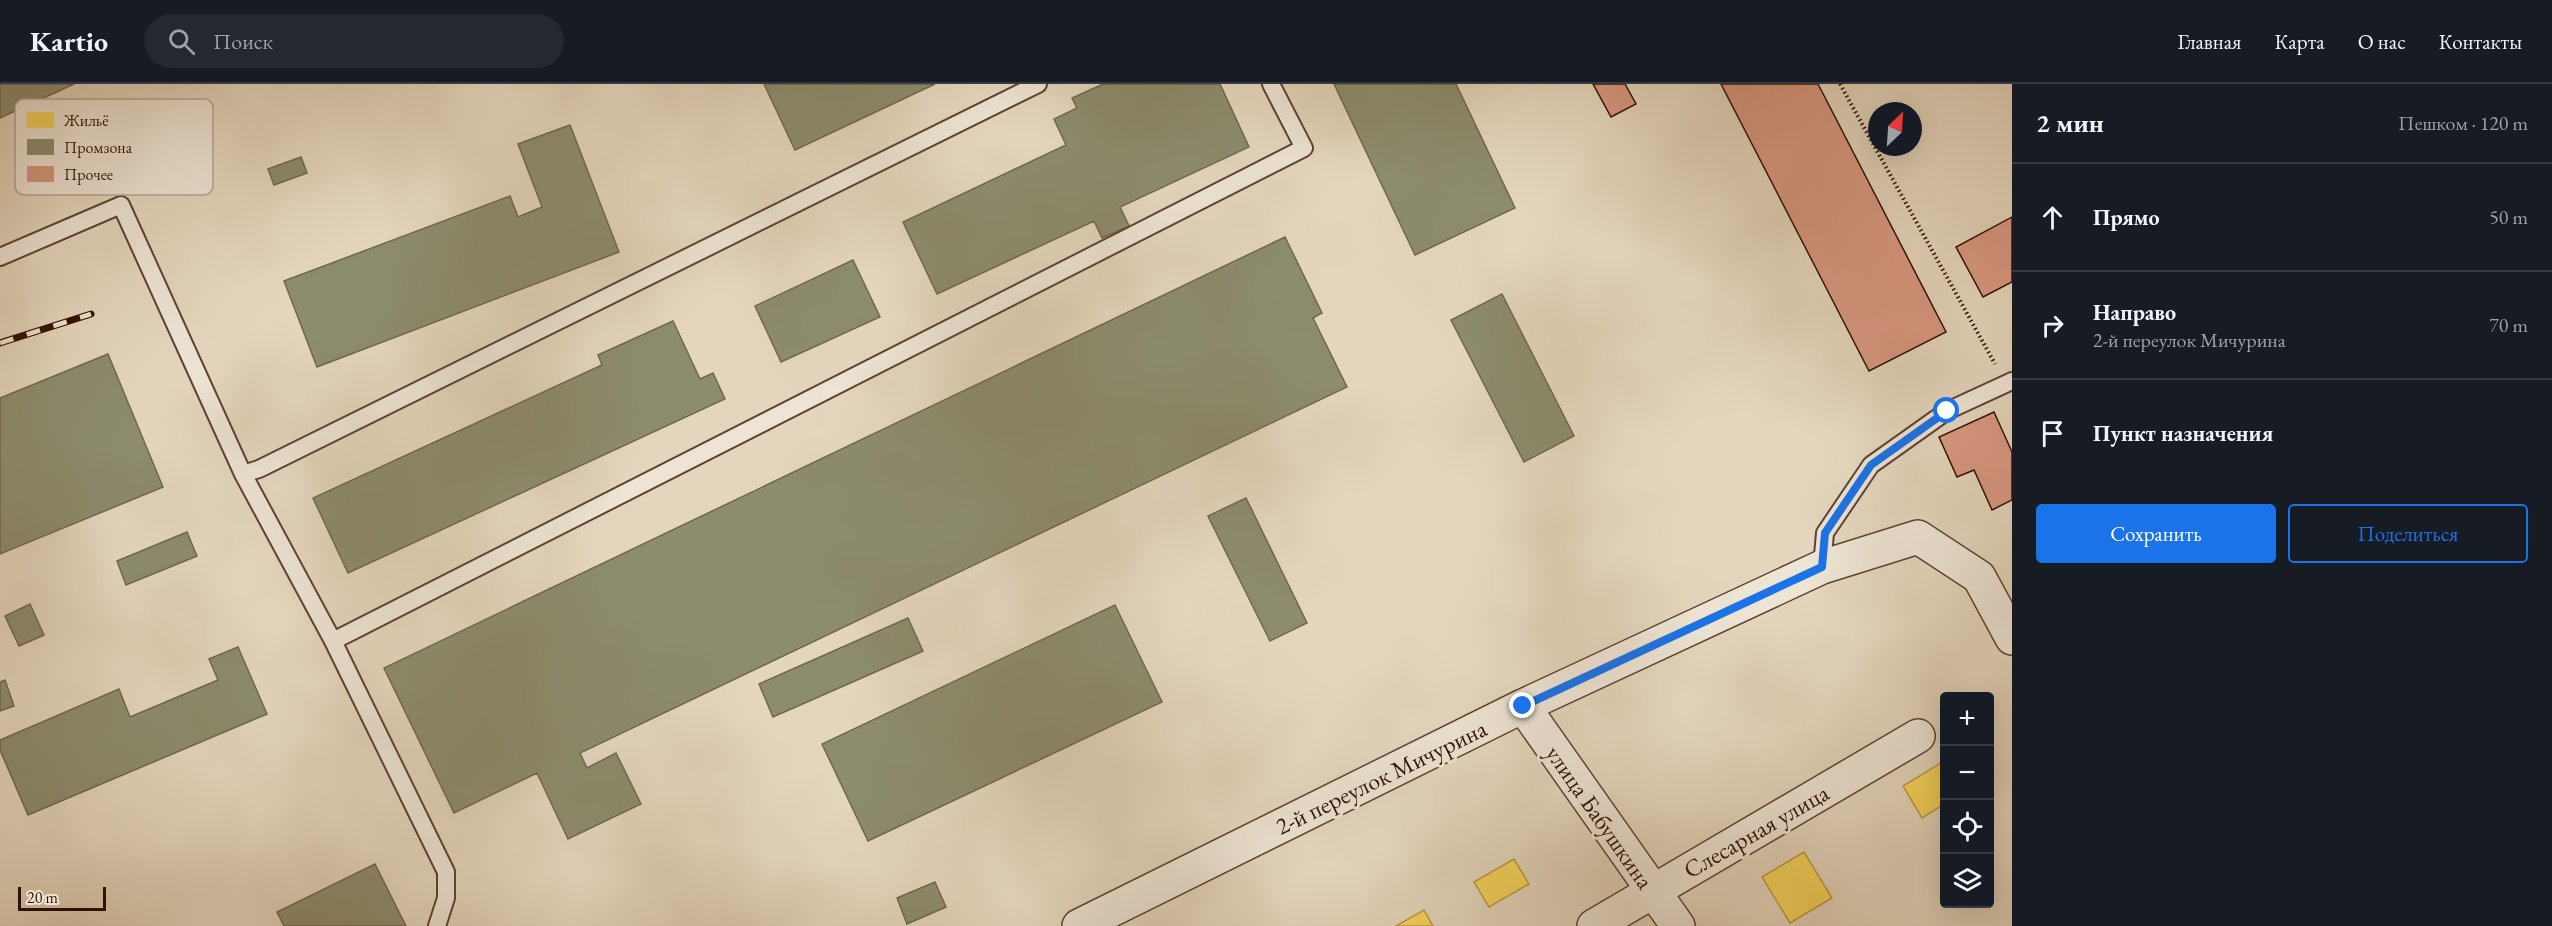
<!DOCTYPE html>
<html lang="ru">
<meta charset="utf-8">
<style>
:root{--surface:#171b24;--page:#242831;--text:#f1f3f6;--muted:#9ea1a6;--line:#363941;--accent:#1a73e8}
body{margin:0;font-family:"EB Garamond",serif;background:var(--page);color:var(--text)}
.controls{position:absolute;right:18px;bottom:18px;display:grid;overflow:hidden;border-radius:6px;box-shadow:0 6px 24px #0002}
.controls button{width:54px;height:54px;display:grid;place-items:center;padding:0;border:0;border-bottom:2px solid var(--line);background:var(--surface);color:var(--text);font:30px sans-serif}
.compass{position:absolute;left:1868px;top:18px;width:54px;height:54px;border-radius:50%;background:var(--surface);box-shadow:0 6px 24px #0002;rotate:25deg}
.scale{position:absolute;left:18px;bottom:15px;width:88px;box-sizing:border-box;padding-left:6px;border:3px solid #311103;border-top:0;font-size:16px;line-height:21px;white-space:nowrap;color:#311103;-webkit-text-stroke:4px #ede4d4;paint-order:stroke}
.stop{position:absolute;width:18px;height:18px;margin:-14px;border:4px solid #1a73e8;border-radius:50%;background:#fff}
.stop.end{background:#1a73e8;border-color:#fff;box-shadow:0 2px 6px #0008}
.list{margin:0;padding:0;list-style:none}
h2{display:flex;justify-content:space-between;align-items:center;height:78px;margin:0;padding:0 24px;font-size:26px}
h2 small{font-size:20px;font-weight:400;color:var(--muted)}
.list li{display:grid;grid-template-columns:39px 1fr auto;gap:18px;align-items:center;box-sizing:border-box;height:108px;padding:0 24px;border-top:2px solid var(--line)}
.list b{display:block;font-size:22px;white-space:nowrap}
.list p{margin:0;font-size:20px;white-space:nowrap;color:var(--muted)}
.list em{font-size:20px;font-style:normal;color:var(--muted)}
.actions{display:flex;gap:12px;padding:18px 24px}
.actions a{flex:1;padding:14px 0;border:2px solid var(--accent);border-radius:6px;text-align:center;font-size:21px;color:var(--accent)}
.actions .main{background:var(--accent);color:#fff}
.icon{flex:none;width:33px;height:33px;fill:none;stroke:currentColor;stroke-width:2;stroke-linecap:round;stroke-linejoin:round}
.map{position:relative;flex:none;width:2012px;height:842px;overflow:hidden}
header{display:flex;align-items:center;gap:36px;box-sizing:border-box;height:84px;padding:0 30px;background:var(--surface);border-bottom:2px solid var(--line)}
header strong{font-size:28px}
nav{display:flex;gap:33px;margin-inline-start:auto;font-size:21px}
.search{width:420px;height:54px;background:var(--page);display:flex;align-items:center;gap:15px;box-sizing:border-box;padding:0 21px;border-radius:33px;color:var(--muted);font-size:22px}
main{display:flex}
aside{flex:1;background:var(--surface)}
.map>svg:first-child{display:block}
.homes{fill:#f6d55c;stroke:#bb9a41;stroke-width:1.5}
.industry{fill:#8c8c6e;stroke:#71674e;stroke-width:1.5}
.building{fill:#d79881;stroke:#311103;stroke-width:1.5}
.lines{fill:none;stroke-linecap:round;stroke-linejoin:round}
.service-casing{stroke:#5e4232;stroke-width:20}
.minor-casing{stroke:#5e4232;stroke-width:36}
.path{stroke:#311103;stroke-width:4;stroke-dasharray:1.5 3;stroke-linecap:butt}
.service{stroke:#ede4d4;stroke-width:16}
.minor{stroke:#ede4d4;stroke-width:33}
.rail-casing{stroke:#311103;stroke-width:7}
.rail{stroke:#ede4d4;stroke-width:4.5;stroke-dasharray:14;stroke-linecap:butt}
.route{stroke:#1a73e8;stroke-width:8}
.labels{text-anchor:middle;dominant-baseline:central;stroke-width:6;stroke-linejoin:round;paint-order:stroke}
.street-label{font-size:24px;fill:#311103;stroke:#ede4d4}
.key{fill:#ede4d4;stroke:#b5a595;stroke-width:1.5}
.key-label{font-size:16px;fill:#311103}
</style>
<header>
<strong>Kartio</strong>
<div class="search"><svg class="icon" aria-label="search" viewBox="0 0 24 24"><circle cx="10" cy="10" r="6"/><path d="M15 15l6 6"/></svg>Поиск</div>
<nav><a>Главная</a><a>Карта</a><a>О нас</a><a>Контакты</a></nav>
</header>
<main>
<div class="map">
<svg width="2012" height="842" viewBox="0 0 2012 842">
<rect width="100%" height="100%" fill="#e4d6bd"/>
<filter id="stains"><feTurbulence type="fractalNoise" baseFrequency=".00333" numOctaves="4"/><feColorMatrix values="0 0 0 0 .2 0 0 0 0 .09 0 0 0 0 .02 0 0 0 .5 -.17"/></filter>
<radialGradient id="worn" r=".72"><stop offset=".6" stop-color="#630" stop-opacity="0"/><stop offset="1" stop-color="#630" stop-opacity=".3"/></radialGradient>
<path class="homes" d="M1944,677V720L1922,734L1903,702Z
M1804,768L1832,814L1790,839L1762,793Z
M1514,775L1529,800L1489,823L1474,798Z
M1424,826L1433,842H1396Z"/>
<path class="industry" d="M0,0H74L0,34Z
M764,0H935L795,66Z
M1103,0H1220L1249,63L1120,123L1129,142L1102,154L1094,137L937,210L903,138L1066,61L1054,35L1077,24L1072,14Z
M1334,0H1456L1515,124L1415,171Z
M570,41L619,168L317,283L284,197L510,112L518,133L542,123L518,60Z
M301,73L307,89L274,101L268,85Z
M1285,153L1322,229L1313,234L1347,303L580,669L587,684L616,669L641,720L568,755L537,689L454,729L384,584Z
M853,176L880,233L781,278L755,222Z
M1502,210L1574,352L1524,378L1451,236Z
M673,237L700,295L713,289L725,315L348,489L313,414L602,281L598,271Z
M108,270L163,403L0,470V314Z
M1246,414L1307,539L1270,557L1208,432Z
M187,448L197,472L126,501L117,477Z
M30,520L44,551L19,562L5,532Z
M1115,521L1162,618L868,757L822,660Z
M908,534L923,567L773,633L759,600Z
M238,563L267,630L28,731L0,666V656L119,605L130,633L218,596L209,575Z
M5,596L14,622L0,627V598Z
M375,780L406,842H284L277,828Z
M935,798L946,823L907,840L897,814Z"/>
<path class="building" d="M1593,0H1625L1636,20L1611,33Z
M1721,0H1818L1946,248L1869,287Z
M2012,133V198L1983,213L1956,163Z
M1994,328L2012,368V416L1992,426L1974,386L1957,393L1939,353Z"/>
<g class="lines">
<g class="service-casing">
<path id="service" d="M0,173L121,121L243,390L333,557L446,788V814L437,842
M243,390L259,385L1038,0
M1822,483L1825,449L1871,381L1947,327L2012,297
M333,557L1304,64L1271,0"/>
</g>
<g class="minor-casing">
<path id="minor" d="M1523,622L1678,842
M1079,842L1523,622L1822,483L1918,453L1979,493L2012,554
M1594,842L1918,652"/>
</g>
<path class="path" d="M1840,0L1995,280"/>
<use href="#service" class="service"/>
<use href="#minor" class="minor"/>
<g class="rail-casing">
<path id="rail" d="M0,259L91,230"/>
</g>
<use href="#rail" class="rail"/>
</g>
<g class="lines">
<path class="route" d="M1523,622L1822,483L1825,449L1871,381L1947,327"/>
</g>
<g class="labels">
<g class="street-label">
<text transform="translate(1381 693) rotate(-26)">2-й переулок Мичурина</text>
<text transform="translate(1600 733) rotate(55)">улица Бабушкина</text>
<text transform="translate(1756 747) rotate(-30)">Слесарная улица</text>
</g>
</g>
<rect x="15" y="15" width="198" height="96" rx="9" class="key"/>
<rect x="27" y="28" width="27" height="16" fill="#f6d55c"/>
<rect x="27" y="55" width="27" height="16" fill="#8c8c6e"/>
<rect x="27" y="82" width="27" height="16" fill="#d79881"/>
<g class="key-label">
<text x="64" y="42">Жильё</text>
<text x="64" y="69">Промзона</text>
<text x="64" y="96">Прочее</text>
</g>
<rect width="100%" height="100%" filter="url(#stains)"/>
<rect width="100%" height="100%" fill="url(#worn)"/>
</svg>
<div class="controls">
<button>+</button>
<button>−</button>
<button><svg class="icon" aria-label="locate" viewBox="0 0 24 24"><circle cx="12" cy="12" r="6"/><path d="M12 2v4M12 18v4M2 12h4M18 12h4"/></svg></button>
<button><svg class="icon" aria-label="layers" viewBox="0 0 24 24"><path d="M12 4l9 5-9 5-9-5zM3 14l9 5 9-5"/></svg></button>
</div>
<svg class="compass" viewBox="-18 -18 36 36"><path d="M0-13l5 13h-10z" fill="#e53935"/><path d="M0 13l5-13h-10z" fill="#9ea1a6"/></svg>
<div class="scale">20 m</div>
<div class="stop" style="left:1947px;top:327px"></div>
<div class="stop end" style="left:1523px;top:622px"></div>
</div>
<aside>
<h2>2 мин<small>Пешком · 120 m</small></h2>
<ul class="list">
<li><svg class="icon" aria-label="ahead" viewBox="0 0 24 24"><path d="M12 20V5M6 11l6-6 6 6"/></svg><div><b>Прямо</b></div><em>50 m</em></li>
<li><svg class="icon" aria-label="right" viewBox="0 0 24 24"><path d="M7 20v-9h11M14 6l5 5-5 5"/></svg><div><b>Направо</b><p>2-й переулок Мичурина</p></div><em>70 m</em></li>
<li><svg class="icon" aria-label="arrive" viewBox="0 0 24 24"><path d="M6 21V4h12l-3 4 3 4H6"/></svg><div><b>Пункт назначения</b></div></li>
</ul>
<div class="actions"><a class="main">Сохранить</a><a>Поделиться</a></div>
</aside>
</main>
